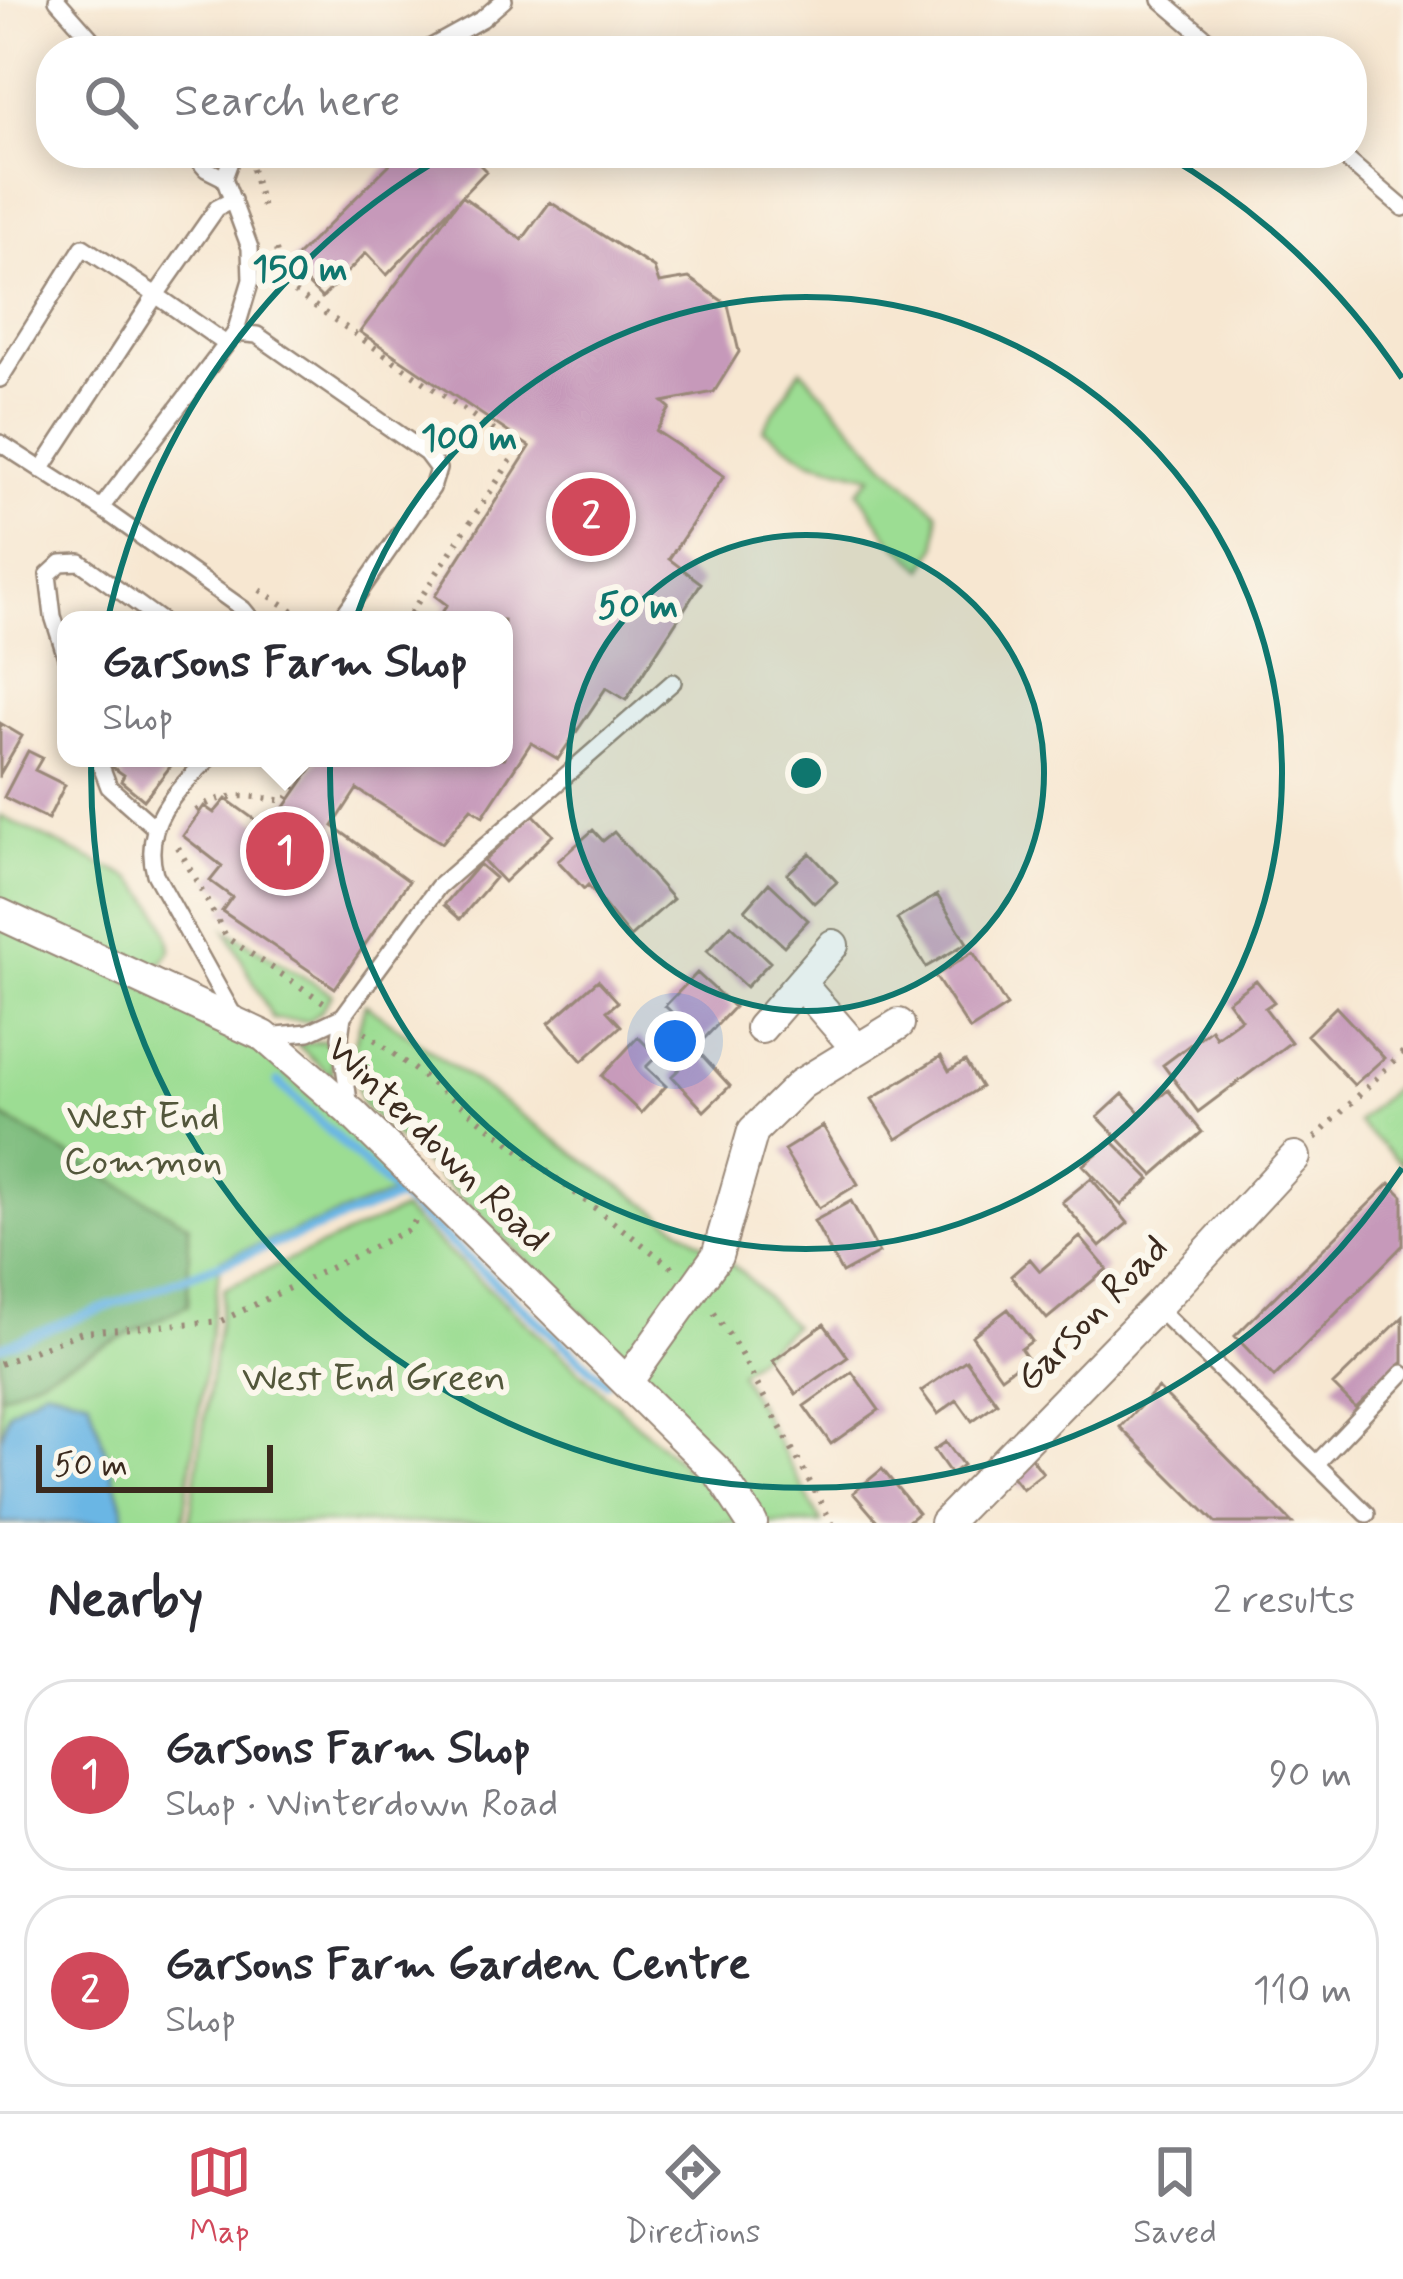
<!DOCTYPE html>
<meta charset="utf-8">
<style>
:root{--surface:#fff;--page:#f2f2f3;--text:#2b2b33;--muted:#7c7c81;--line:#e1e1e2;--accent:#d1495b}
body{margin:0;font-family:Mynerve,sans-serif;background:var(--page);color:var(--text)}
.scale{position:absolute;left:36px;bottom:30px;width:237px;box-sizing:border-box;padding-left:12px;border:6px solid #3b2a1e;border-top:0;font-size:33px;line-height:42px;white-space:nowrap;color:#3b2a1e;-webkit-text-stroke:9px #fbf7ec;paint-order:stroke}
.you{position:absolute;left:675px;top:1041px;width:42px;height:42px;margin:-30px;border:9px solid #fff;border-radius:50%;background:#1a73e8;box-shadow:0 0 0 18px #1a73e833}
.badge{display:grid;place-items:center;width:78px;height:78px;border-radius:50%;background:var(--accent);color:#fff;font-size:39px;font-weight:700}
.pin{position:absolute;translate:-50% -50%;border:6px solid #fff;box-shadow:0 3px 12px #0006}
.popup{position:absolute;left:57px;top:611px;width:456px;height:156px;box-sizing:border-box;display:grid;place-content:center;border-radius:24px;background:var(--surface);filter:drop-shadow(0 3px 9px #0005);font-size:39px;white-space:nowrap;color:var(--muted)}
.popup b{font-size:45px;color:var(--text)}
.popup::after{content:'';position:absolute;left:50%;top:100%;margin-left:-24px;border:24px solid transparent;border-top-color:var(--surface)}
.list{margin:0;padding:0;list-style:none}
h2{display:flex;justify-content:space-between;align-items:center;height:156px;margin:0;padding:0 48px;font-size:51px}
h2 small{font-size:39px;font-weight:400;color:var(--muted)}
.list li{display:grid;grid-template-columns:78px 1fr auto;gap:36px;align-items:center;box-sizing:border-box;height:192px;margin:0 24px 24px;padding:0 24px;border:3px solid var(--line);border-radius:48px}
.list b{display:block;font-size:45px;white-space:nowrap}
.list p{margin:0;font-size:39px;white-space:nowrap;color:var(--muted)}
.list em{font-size:39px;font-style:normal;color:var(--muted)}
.icon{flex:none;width:66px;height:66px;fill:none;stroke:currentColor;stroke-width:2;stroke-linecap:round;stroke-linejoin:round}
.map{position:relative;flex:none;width:1403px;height:1523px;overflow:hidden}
.search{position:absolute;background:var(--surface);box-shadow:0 6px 30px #0003;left:36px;right:36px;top:36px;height:132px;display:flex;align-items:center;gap:30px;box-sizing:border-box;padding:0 42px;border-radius:48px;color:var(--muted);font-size:45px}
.sheet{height:588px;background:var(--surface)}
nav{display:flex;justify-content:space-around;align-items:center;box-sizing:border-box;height:168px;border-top:3px solid var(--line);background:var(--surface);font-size:33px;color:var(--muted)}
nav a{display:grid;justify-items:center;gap:6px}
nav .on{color:var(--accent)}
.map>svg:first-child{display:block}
.green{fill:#9cdd93;stroke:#6c8458;stroke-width:3}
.forest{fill:#7dbc7d;stroke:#5c734e;stroke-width:3}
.water{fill:#6bb6e4;stroke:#537081;stroke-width:3}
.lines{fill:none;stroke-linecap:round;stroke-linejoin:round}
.stream{stroke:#6bb6e4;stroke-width:9}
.building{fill:#c699ba}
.lane-casing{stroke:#998878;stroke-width:20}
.street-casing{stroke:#998878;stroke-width:34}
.path{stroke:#998878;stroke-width:6;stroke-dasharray:3 9;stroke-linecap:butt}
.lane{stroke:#fff;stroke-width:15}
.street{stroke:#fff;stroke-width:30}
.ring{fill:none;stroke:#0f766e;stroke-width:6}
.labels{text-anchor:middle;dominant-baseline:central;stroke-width:12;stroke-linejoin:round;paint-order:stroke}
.park-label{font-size:39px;fill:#53573b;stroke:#fbf7ec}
.street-label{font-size:39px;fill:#3b2a1e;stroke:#fbf7ec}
.centre{fill:#0f766e;stroke:#fbf7ec;stroke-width:6}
.ring-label{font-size:36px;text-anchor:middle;font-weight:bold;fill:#0f766e;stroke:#fbf7ec;stroke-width:12;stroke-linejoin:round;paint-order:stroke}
</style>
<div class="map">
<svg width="1403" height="1523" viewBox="0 0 1403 1523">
<rect width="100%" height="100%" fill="#fbf7ec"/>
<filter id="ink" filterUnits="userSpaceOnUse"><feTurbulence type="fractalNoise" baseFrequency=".00833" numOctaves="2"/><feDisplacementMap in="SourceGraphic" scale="24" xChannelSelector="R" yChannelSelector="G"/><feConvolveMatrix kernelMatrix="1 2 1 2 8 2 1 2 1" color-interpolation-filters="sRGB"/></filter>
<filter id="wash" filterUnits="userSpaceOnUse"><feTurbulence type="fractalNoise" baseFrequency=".004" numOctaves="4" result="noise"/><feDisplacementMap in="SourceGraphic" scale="48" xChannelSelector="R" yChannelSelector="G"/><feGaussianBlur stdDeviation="2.7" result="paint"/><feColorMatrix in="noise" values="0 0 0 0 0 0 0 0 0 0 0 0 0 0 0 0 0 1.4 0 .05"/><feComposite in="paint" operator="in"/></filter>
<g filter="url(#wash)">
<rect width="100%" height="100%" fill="#f7e7d1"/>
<path class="green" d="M801,369L885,463L938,513L937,546L924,569L890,539L858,491L872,476L809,460L763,429Z
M0,816L132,879C152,897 168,923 171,950L162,963L146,968L0,908Z
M0,926L219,1018L418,1184L221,1259L183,1523H0Z
M226,930L332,994L321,1011L308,1021L273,1019Z
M365,1004L742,1272L793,1326L739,1372L822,1523H765L610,1340L362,1104L351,1057Z
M331,1040L332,1075L331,1076L297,1044Z
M1403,1080V1165L1357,1122Z
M402,1210L730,1508L740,1523H189L224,1289Z"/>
<path class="forest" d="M0,1115L189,1225L188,1305L0,1396Z"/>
<path class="water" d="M45,1388L89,1399L124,1510V1523H0V1439L9,1411Z"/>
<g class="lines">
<path class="stream" d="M278,1082L399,1197L606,1382
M0,1347L399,1197"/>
</g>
<g id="blocks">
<path class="building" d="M401,153H468L486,171L462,196L522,240L550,202L654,268L659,283L689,278L728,305L739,352L714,392L663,402L670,408L656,431L724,476L669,559L701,583L626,700L606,688L558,759L531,743L483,816L471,808L442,843L357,789L333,826L409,881L335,988L222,911L232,897L210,881L222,866L183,836L204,806L214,813L226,799L269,830L319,758H504V620H437L447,605L435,596L530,447L360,332L462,196L387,275L366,253L322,298L288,265Z
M0,723L22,736L0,774Z
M28,751L42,758L35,770L65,785L48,819L4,797Z
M117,758H177L144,800L121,781L124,775L111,766Z
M533,814L553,835L504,882L484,861Z
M593,830L603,841L614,832L673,899L630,937L588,885L584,889L558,861Z
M810,853L837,882L814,903L787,874Z
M479,864L495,878L460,919L444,905Z
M769,883L808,920L784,946L745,910Z
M937,895L967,943L926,967L897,919Z
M731,925L770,962L746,987L707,951Z
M973,952L1007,1006L970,1030L935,976Z
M697,973L734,1007L702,1041L665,1006Z
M598,980L618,1002L607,1011L621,1026L582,1061L549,1023Z
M1256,980L1274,1002L1265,1008L1291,1042L1198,1112L1163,1065L1211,1029L1216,1037L1241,1019L1228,1001Z
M1336,1007L1384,1058L1354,1085L1307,1035Z
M638,1037L657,1056L646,1067L666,1086L641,1113L602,1076Z
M698,1051L730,1086L704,1111L672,1076Z
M941,1056L949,1071L965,1061L981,1087L897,1139L872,1099Z
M1168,1090L1202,1132L1153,1175L1098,1117L1123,1094L1140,1113Z
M823,1126L858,1184L819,1208L784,1150Z
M1112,1141L1150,1179L1121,1205L1083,1165Z
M1091,1178L1128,1223L1100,1247L1062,1202Z
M1390,1183L1403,1196V1245L1274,1377L1235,1336Z
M851,1201L879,1253L842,1273L814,1221Z
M1080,1237L1107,1269L1047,1319L1011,1276L1030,1259L1040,1271Z
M1008,1309L1032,1341L1021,1349L1027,1358L1001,1377L972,1336Z
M1403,1317V1362L1356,1408L1333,1385Z
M824,1324L848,1357L796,1394L773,1361Z
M966,1360L997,1403L972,1421L957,1400L938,1414L921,1391Z
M852,1372L879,1410L831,1444L804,1406Z
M1158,1388L1292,1523H1216L1120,1427Z
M946,1442L963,1465L951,1474L934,1450Z
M1026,1451L1043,1473L1022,1489L1005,1467Z
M882,1469L918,1513L906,1523H879L853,1493Z"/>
</g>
</g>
<g filter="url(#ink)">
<use href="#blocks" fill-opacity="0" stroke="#998878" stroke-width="3"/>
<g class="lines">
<g class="lane-casing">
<path id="lane" d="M57,0L102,51
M1161,0L1221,51
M424,51L482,19L504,0
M192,153L206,169L224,178
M238,153L232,156L224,178L250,248L251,280L235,333L101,508L243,609L252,620
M1339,153L1403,208
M235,333L257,335L426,453L438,469L432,488L340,620
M226,344L156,295L217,208L233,200
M0,379L83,247L156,295L41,470
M0,443L101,508
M66,657L53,616L48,575L61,563L80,562L160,620
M98,758L109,787L153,826
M210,758C175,791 141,825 155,874L235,1018
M343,1016L340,1037L350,1108
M267,1036L309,1032L343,1016L438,887L673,682
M1156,1307L1367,1514
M1317,1463L1403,1373"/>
</g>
<g class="street-casing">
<path id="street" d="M0,914L264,1036L351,1112L719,1473L752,1523
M800,983L856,1048
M761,1028L833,945
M627,1382L717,1256L753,1131L801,1084L899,1024
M945,1523L1156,1307L1295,1157"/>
</g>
<path class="path" d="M252,169L263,208
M276,250L286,286L519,448L406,620
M260,590L308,620
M196,811C224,789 252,797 286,801L314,758
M178,847L227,938L325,1003
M365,1032L673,1268
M1315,1138L1403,1052
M714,1313L737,1347L832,1523
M0,1364L82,1332L221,1321L410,1229L418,1216"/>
<use href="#lane" class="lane"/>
<use href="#street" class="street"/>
</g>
</g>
<circle cx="806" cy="773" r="238" fill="#0f766e" fill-opacity=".12"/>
<g class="ring">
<circle cx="806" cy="773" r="238"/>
<circle cx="806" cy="773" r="476"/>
<path d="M1402 1168A715 715 0 1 1 448 154M1164 154A715 715 0 0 1 1402 378"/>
</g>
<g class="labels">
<g class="park-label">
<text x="143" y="1117">West End<tspan x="143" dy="45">Common</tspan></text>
<text x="374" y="1379">West End Green</text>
</g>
<g class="street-label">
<text transform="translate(437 1145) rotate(44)">Winterdown Road</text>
<text transform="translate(1093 1314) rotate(-46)">Garson Road</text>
</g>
</g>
<circle cx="806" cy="773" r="18" class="centre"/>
<g class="ring-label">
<text x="300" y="280">150 m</text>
<text x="469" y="449">100 m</text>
<text x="638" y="617">50 m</text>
</g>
</svg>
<div class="scale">50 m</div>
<div class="you"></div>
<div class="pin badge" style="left:285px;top:851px">1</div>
<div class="popup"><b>Garsons Farm Shop</b>Shop</div>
<div class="pin badge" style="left:591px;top:517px">2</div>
<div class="search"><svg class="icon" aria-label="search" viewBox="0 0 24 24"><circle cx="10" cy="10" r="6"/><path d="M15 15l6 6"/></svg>Search here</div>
</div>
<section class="sheet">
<h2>Nearby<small>2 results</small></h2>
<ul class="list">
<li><span class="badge">1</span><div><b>Garsons Farm Shop</b><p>Shop · Winterdown Road</p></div><em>90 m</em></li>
<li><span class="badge">2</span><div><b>Garsons Farm Garden Centre</b><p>Shop</p></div><em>110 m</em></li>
</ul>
</section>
<nav>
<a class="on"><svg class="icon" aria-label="map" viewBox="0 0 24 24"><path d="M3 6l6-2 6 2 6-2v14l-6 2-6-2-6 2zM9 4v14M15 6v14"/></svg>Map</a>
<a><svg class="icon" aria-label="directions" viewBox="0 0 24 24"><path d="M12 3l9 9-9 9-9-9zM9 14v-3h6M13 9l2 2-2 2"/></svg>Directions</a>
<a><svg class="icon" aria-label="saved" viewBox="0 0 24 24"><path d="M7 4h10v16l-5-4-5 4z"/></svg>Saved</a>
</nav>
